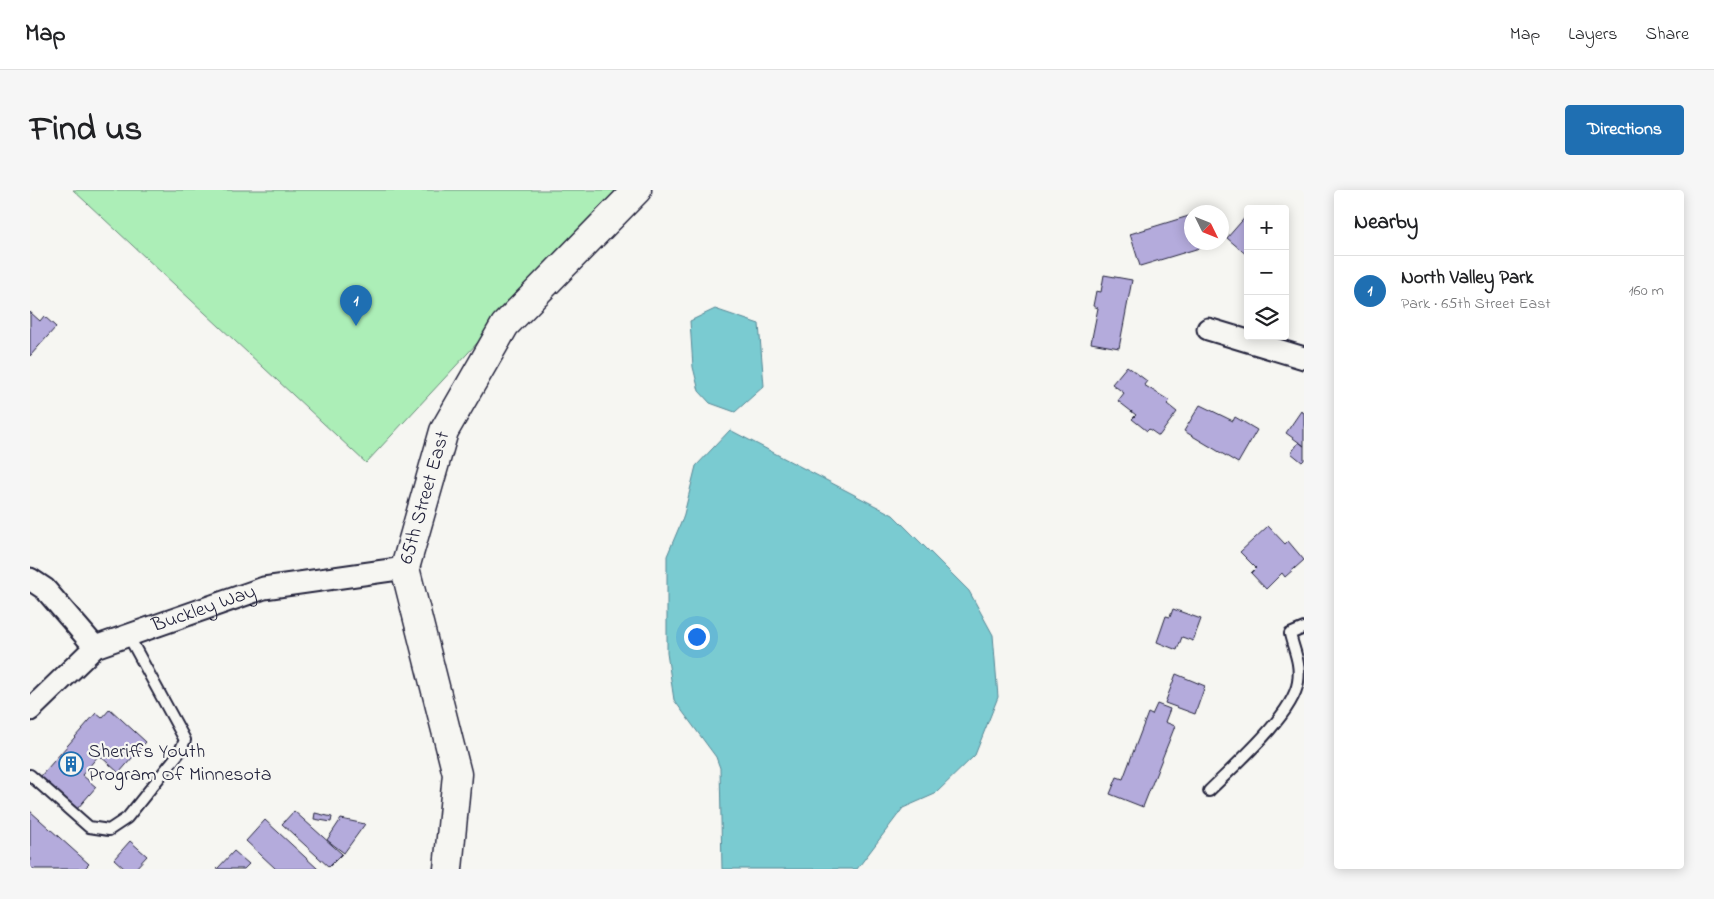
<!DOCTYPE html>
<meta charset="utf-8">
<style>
:root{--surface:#fff;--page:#f6f6f6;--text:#202124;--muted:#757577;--line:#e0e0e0;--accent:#1f6fb2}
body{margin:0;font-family:"Indie Flower",sans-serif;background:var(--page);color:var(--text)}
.controls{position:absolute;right:15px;top:15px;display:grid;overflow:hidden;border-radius:5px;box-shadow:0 2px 12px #0003}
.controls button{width:45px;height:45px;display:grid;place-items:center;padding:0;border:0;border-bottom:1px solid var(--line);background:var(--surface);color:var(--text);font:25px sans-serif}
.compass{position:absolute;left:1154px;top:15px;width:45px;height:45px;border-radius:50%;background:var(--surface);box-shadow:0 2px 12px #0003;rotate:133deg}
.you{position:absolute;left:666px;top:446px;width:18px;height:18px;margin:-12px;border:4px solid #fff;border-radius:50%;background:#1a73e8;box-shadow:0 0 0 8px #1a73e833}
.badge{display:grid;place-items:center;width:32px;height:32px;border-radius:50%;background:var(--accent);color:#fff;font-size:16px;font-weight:700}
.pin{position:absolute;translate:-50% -41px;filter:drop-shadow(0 1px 2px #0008)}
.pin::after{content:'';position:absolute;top:26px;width:18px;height:15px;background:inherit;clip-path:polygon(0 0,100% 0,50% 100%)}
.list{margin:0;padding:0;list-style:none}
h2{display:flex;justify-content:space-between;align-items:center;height:65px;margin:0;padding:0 20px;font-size:21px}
h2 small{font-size:16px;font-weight:400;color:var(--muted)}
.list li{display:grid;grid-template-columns:32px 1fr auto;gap:15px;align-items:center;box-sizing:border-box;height:70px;padding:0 20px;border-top:1px solid var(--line)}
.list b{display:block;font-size:19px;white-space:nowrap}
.list p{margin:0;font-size:16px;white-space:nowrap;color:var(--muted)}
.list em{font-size:16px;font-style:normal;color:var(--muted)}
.icon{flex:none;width:28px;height:28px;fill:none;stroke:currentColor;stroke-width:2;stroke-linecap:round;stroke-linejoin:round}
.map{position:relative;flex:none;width:1274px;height:679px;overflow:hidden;border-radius:5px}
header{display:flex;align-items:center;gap:30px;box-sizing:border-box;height:70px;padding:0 25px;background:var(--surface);border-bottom:1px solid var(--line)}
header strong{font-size:24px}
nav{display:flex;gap:28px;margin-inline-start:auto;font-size:18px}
.intro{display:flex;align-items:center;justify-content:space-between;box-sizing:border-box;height:120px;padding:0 30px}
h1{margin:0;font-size:35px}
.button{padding:12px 22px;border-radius:5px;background:var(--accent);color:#fff;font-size:18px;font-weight:700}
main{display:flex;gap:30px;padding:0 30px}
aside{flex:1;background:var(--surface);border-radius:5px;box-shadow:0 2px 12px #0003}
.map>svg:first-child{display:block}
.green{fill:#aceeb7;stroke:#678879}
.water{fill:#7acbd1;stroke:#578795}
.building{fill:#b4abdc;stroke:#22223b}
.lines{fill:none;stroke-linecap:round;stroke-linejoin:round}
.lane-casing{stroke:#22223b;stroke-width:14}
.street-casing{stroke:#22223b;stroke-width:25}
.secondary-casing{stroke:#22223b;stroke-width:31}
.lane{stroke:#f6f6f2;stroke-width:10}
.street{stroke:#f6f6f2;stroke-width:21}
.secondary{stroke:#f6f6f2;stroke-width:28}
.labels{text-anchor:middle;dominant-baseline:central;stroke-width:4.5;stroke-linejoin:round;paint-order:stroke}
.street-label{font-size:20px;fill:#22223b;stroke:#f6f6f2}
.poi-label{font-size:20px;fill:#22223b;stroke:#f6f6f2;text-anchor:start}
</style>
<header>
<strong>Map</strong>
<nav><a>Map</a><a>Layers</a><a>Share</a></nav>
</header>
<div class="intro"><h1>Find us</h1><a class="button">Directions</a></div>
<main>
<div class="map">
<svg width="1274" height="679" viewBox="0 0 1274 679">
<rect width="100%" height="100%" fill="#f6f6f2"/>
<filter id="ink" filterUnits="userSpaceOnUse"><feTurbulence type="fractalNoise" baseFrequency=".02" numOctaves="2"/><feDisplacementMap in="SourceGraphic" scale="10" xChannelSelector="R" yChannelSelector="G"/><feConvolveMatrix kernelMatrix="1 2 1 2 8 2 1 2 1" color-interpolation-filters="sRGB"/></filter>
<g filter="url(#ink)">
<path class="green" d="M43,0H589L336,273Z"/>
<path class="water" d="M685,119L729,134L734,196L705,222L680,213L669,201L663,177L660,131Z
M700,240L863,325L939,401L963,445L968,507L945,565L905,604L873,618L827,679H692L690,578L686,567L644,510L637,463V366L653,328L666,276Z"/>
<path class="building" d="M1218,24V66L1197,48Z
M1162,25V52H1175L1176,56L1110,76L1100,44Z
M1074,85L1102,90L1089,158L1061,153L1068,118L1063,116L1066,101L1071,102Z
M0,122L10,131L14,126L26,137L0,166Z
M1097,176L1117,191L1114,195L1140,211L1137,214L1147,222L1129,246L1119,239L1117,241L1102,229L1106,225L1088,211L1094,203L1082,194Z
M1170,215L1203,231L1205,227L1227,240L1208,273L1154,241Z
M1271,221L1274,223V256L1256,243Z
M1269,252L1274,256V270L1272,272L1261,263Z
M1238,336L1255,354L1258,351L1274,370L1255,387L1252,383L1236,399L1221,383L1226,378L1210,362Z
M1143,419L1171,429L1163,451L1152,447L1147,460L1127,452L1136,426L1140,427Z
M1146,484L1175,496L1165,524L1135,513Z
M1127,514L1140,519L1135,532L1145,536L1113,617L1080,604L1087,587L1093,589L1118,523L1122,525Z
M80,519L116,552L89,583L69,565L52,585L66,597L47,619L10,587L66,523L72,528Z
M0,621L59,674L54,679H0Z
M264,621L312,664L299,677L252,634Z
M285,623L302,627L301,632L284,629Z
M311,629L335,634L314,663L297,650Z
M235,630L288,679H246L216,651Z
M100,651L117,666L105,679H95L84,669Z
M204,661L219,674L214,679H187Z"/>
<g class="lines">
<g class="lane-casing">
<path id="lane" d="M0,585L59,637L79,640L97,628L149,563L155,550L98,445
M1179,601C1203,577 1263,525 1268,492C1271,473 1264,461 1260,444L1274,438"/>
</g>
<g class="street-casing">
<g id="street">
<path d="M1178,139L1274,168"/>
<path d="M0,389L15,399L65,457"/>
<path id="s1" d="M0,520L65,457L234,398L375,378"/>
</g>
</g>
<g class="secondary-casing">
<g id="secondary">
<path id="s2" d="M418,679L427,584L375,378L414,241L475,135L607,0"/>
</g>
</g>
<use href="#lane" class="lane"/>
<use href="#street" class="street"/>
<use href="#secondary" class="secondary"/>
</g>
</g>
<defs>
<g id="building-ring" transform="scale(1.25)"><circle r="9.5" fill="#f6f6f2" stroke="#1f6fb2" stroke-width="1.5"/><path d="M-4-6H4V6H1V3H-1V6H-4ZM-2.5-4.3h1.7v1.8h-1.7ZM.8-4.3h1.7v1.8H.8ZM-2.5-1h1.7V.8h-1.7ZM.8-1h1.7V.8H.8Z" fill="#1f6fb2"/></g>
</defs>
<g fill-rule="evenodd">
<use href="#building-ring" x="41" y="574"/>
</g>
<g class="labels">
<g class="street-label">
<text stroke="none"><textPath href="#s2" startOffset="381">65th Street East</textPath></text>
<text stroke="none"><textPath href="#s1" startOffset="206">Buckley Way</textPath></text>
</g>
<g class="poi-label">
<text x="58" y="562">Sheriffs Youth<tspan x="58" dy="23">Program Of Minnesota</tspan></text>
</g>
</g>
</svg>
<div class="controls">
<button>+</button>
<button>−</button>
<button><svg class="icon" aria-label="layers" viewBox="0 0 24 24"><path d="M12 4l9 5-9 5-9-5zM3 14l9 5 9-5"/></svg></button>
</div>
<svg class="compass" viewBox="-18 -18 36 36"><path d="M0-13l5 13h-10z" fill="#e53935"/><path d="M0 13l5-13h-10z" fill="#757577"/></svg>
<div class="you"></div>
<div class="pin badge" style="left:326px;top:136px">1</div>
</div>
<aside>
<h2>Nearby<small></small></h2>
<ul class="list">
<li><span class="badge">1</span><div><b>North Valley Park</b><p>Park · 65th Street East</p></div><em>160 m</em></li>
</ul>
</aside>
</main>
